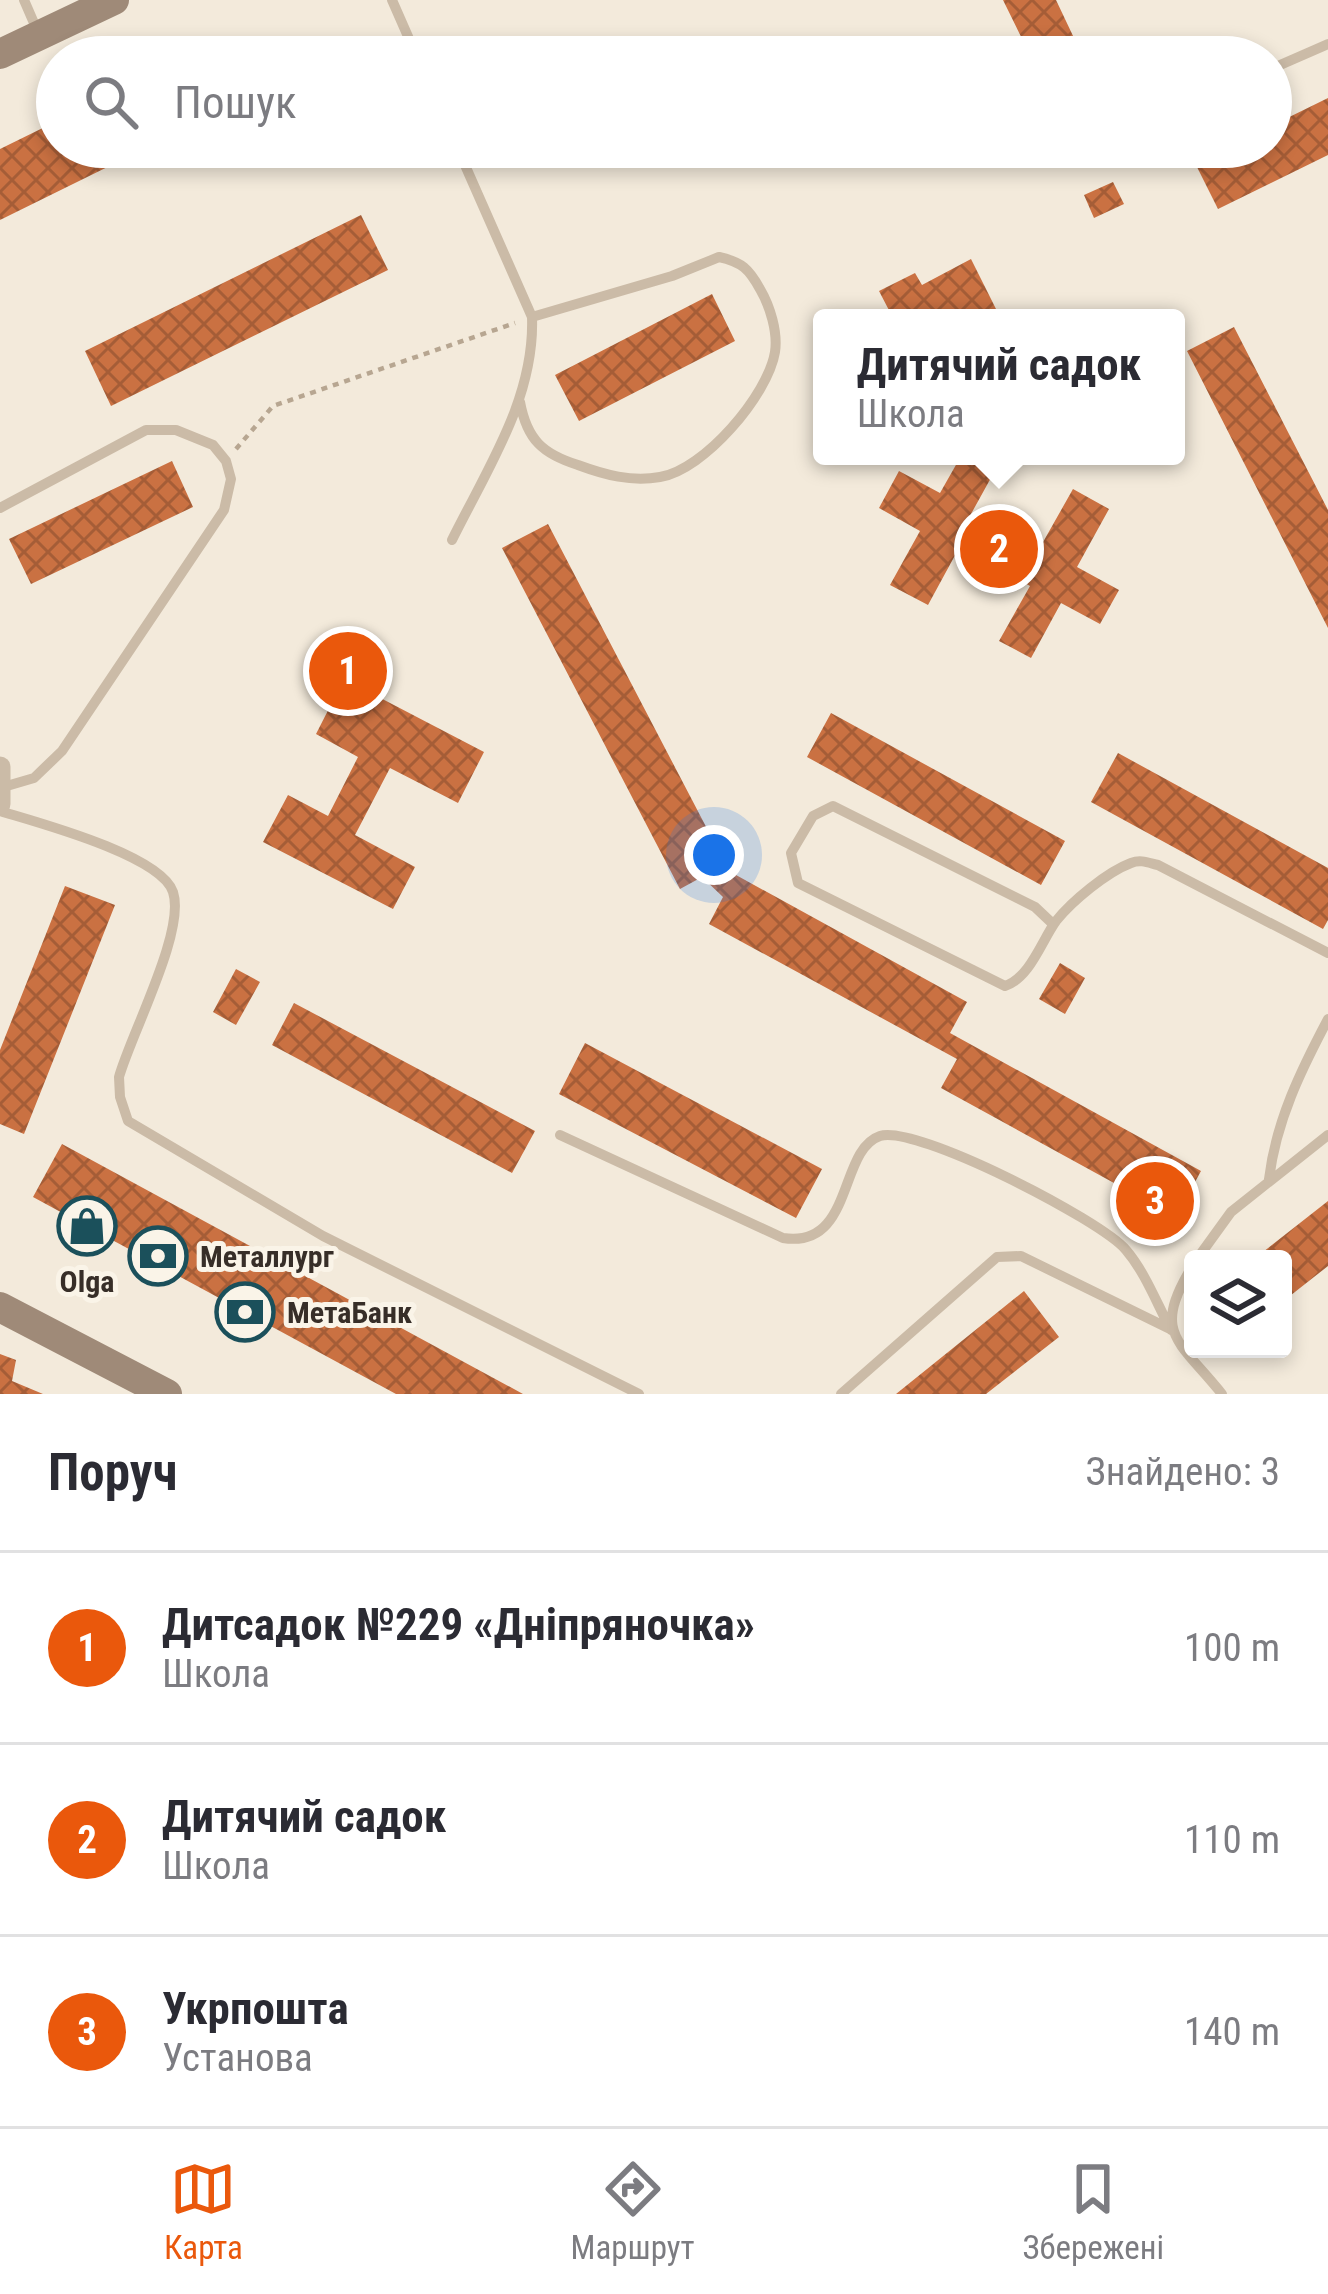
<!DOCTYPE html>
<html lang="uk">
<meta charset="utf-8">
<style>
:root{--surface:#fff;--page:#f7f7f7;--text:#2b2b33;--muted:#7c7c81;--line:#e1e1e2;--accent:#ea580c}
body{margin:0;font-family:"Roboto Condensed",sans-serif;background:var(--page);color:var(--text)}
.controls{position:absolute;right:36px;bottom:36px;display:grid;overflow:hidden;border-radius:12px;box-shadow:0 6px 18px #0003}
.controls button{width:108px;height:108px;display:grid;place-items:center;padding:0;border:0;border-bottom:3px solid var(--line);background:var(--surface);color:var(--text);font:60px sans-serif}
.you{position:absolute;left:714px;top:855px;width:42px;height:42px;margin:-30px;border:9px solid #fff;border-radius:50%;background:#1a73e8;box-shadow:0 0 0 18px #1a73e833}
.badge{display:grid;place-items:center;width:78px;height:78px;border-radius:50%;background:var(--accent);color:#fff;font-size:39px;font-weight:700}
.pin{position:absolute;translate:-50% -50%;border:6px solid #fff;box-shadow:0 3px 12px #0006}
.popup{position:absolute;left:813px;top:309px;width:372px;height:156px;box-sizing:border-box;display:grid;place-content:center;border-radius:12px;background:var(--surface);filter:drop-shadow(0 3px 9px #0005);font-size:39px;white-space:nowrap;color:var(--muted)}
.popup b{font-size:45px;color:var(--text)}
.popup::after{content:'';position:absolute;left:50%;top:100%;margin-left:-24px;border:24px solid transparent;border-top-color:var(--surface)}
.list{margin:0;padding:0;list-style:none}
h2{display:flex;justify-content:space-between;align-items:center;height:156px;margin:0;padding:0 48px;font-size:51px}
h2 small{font-size:39px;font-weight:400;color:var(--muted)}
.list li{display:grid;grid-template-columns:78px 1fr auto;gap:36px;align-items:center;box-sizing:border-box;height:192px;padding:0 48px;border-top:3px solid var(--line)}
.list b{display:block;font-size:45px;white-space:nowrap}
.list p{margin:0;font-size:39px;white-space:nowrap;color:var(--muted)}
.list em{font-size:39px;font-style:normal;color:var(--muted)}
.icon{flex:none;width:66px;height:66px;fill:none;stroke:currentColor;stroke-width:2;stroke-linecap:round;stroke-linejoin:round}
.map{position:relative;flex:none;width:1328px;height:1394px;overflow:hidden}
.search{position:absolute;background:var(--surface);box-shadow:0 6px 18px #0003;left:36px;right:36px;top:36px;height:132px;display:flex;align-items:center;gap:30px;box-sizing:border-box;padding:0 42px;border-radius:66px;color:var(--muted);font-size:45px}
.sheet{height:732px;background:var(--surface)}
nav{display:flex;justify-content:space-around;align-items:center;box-sizing:border-box;height:168px;border-top:3px solid var(--line);background:var(--surface);font-size:33px;color:var(--muted)}
nav a{display:grid;justify-items:center;gap:6px}
nav .on{color:var(--accent)}
.map>svg:first-child{display:block}
.building{fill:url(#building-cross-hatch)}
.lines{fill:none;stroke-linecap:round;stroke-linejoin:round}
.path{stroke:#b7a691;stroke-width:4.5;stroke-dasharray:6 6;stroke-linecap:butt}
.lane{stroke:#cbbba7;stroke-width:10}
.street{stroke:#cbbba7;stroke-width:21}
.secondary{stroke:#9f8a78;stroke-width:30}
.labels{text-anchor:middle;dominant-baseline:central;stroke-width:10;stroke-linejoin:round;paint-order:stroke}
.poi-label{font-size:30px;font-weight:bold;fill:#372e28;stroke:#faf4e8;text-anchor:start}
</style>
<div class="map">
<svg width="1328" height="1394" viewBox="0 0 1328 1394">
<defs>
<pattern id="building-cross-hatch" width="8" height="8" patternUnits="userSpaceOnUse" patternTransform="scale(3)"><rect width="8" height="8" fill="#ca7142"/><path d="M0 0l8 8M0 8l8-8" fill="none" stroke="#a55d37"/></pattern>
</defs>
<rect width="100%" height="100%" fill="#f3eadb"/>
<path class="building" d="M1003,0H1056L1083,57H1031Z
M1328,98V155L1218,209L1195,163L1228,147H1271V126Z
M57,121V147H148L0,220V149Z
M1113,182L1124,204L1094,218L1084,195Z
M361,215L388,270L111,406L85,351Z
M971,259L1000,317L893,318L879,291L915,273L922,285Z
M712,294L735,341L579,421L555,375Z
M1234,327L1328,510V628L1187,351Z
M961,456H1003L971,514L994,527L1003,511L1028,526L1020,541L1038,551L1073,489L1109,509L1077,567L1119,590L1100,624L1061,603L1031,658L999,641L1030,586L1008,573L999,588L971,573L978,558L959,548L928,605L890,585L920,531L879,508L899,471L940,493Z
M172,461L193,507L31,584L9,539Z
M548,524L726,865L736,875L967,1002L950,1033L1201,1171L1176,1217L941,1088L957,1059L709,924L723,897L702,877L680,889L502,548Z
M344,679L484,752L458,803L390,768L355,835L415,867L393,909L263,842L288,795L328,816L358,757L316,734Z
M831,713L1065,841L1041,885L807,757Z
M1118,753L1328,868V920L1323,929L1091,802Z
M65,886L115,905L24,1134L0,1124V1050Z
M1060,963L1085,978L1065,1014L1039,999Z
M236,969L260,982L236,1025L213,1012Z
M294,1003L535,1131L512,1173L272,1045Z
M585,1043L822,1169L796,1218L559,1094Z
M62,1144L523,1394H396L33,1197Z
M1328,1201V1266L1286,1299L1283,1259H1254Z
M1024,1291L1059,1337L986,1394H896Z
M0,1354L16,1360L12,1381L43,1394H0Z"/>
<g class="lines">
<path class="path" d="M236,449L273,406L515,323"/>
<path class="lane" d="M24,0L37,30
M392,0L417,57
M1271,69L1328,44
M520,402C527,440 543,454 578,465C605,475 631,482 660,477C704,470 768,395 775,352C778,332 770,306 760,289C749,269 742,262 719,257L672,276L532,317
M0,508L146,430H176L213,445L226,461L231,479L224,510L62,751L34,778L0,788
M452,540C487,469 535,398 532,317L457,147
M0,811C36,822 161,855 173,892C186,931 131,1034 119,1077L120,1097L128,1121L323,1236L639,1394
M1053,924L1035,907L833,806L813,816L791,853L798,883L1005,986C1030,978 1042,940 1056,921C1072,901 1107,872 1131,863C1141,859 1149,863 1158,865L1328,953
M560,1135L783,1238C854,1249 838,1150 880,1136C915,1124 1101,1220 1126,1250C1145,1272 1157,1304 1171,1330
M1269,1179C1276,1121 1301,1070 1328,1019
M1197,1259L1231,1212L1328,1135
M1193,1265C1151,1334 1178,1339 1222,1394
M841,1394L997,1257L1021,1256L1168,1328"/>
<path class="street" d="M0,767V804"/>
<path class="secondary" d="M0,54L114,0
M0,1307L167,1394"/>
</g>
<defs>
<g id="shop-ring" transform="scale(3)"><circle r="9.5" fill="#faf4e8" stroke="#1b505b" stroke-width="1.5"/><path d="M-5-2.5h2.3a2.7 3.5 0 0 1 5.4 0H5L5.5 6h-11ZM-1.5-2.5h3a1.5 2.3 0 0 0-3 0Z" fill="#1b505b"/></g>
<g id="bank-ring" transform="scale(3)"><circle r="9.5" fill="#faf4e8" stroke="#1b505b" stroke-width="1.5"/><path d="M-6-4H6V4H-6ZM0-2.3a2.3 2.3 0 1 0 0 4.6a2.3 2.3 0 1 0 0-4.6Z" fill="#1b505b"/></g>
</defs>
<g fill-rule="evenodd">
<use href="#shop-ring" x="87" y="1226"/>
<use href="#bank-ring" x="158" y="1256"/>
<use href="#bank-ring" x="245" y="1312"/>
</g>
<g class="labels">
<g class="poi-label">
<text x="200" y="1256">Металлург</text>
<text x="87" y="1281" text-anchor="middle">Olga</text>
<text x="287" y="1312">МетаБанк</text>
</g>
</g>
</svg>
<div class="controls">
<button><svg class="icon" aria-label="layers" viewBox="0 0 24 24"><path d="M12 4l9 5-9 5-9-5zM3 14l9 5 9-5"/></svg></button>
</div>
<div class="you"></div>
<div class="pin badge" style="left:348px;top:671px">1</div>
<div class="pin badge" style="left:999px;top:549px">2</div>
<div class="popup"><b>Дитячий садок</b>Школа</div>
<div class="pin badge" style="left:1155px;top:1201px">3</div>
<div class="search"><svg class="icon" aria-label="search" viewBox="0 0 24 24"><circle cx="10" cy="10" r="6"/><path d="M15 15l6 6"/></svg>Пошук</div>
</div>
<section class="sheet">
<h2>Поруч<small>Знайдено: 3</small></h2>
<ul class="list">
<li><span class="badge">1</span><div><b>Дитсадок №229 «Дніпряночка»</b><p>Школа</p></div><em>100 m</em></li>
<li><span class="badge">2</span><div><b>Дитячий садок</b><p>Школа</p></div><em>110 m</em></li>
<li><span class="badge">3</span><div><b>Укрпошта</b><p>Установа</p></div><em>140 m</em></li>
</ul>
</section>
<nav>
<a class="on"><svg class="icon" aria-label="map" viewBox="0 0 24 24"><path d="M3 6l6-2 6 2 6-2v14l-6 2-6-2-6 2zM9 4v14M15 6v14"/></svg>Карта</a>
<a><svg class="icon" aria-label="directions" viewBox="0 0 24 24"><path d="M12 3l9 9-9 9-9-9zM9 14v-3h6M13 9l2 2-2 2"/></svg>Маршрут</a>
<a><svg class="icon" aria-label="saved" viewBox="0 0 24 24"><path d="M7 4h10v16l-5-4-5 4z"/></svg>Збережені</a>
</nav>
